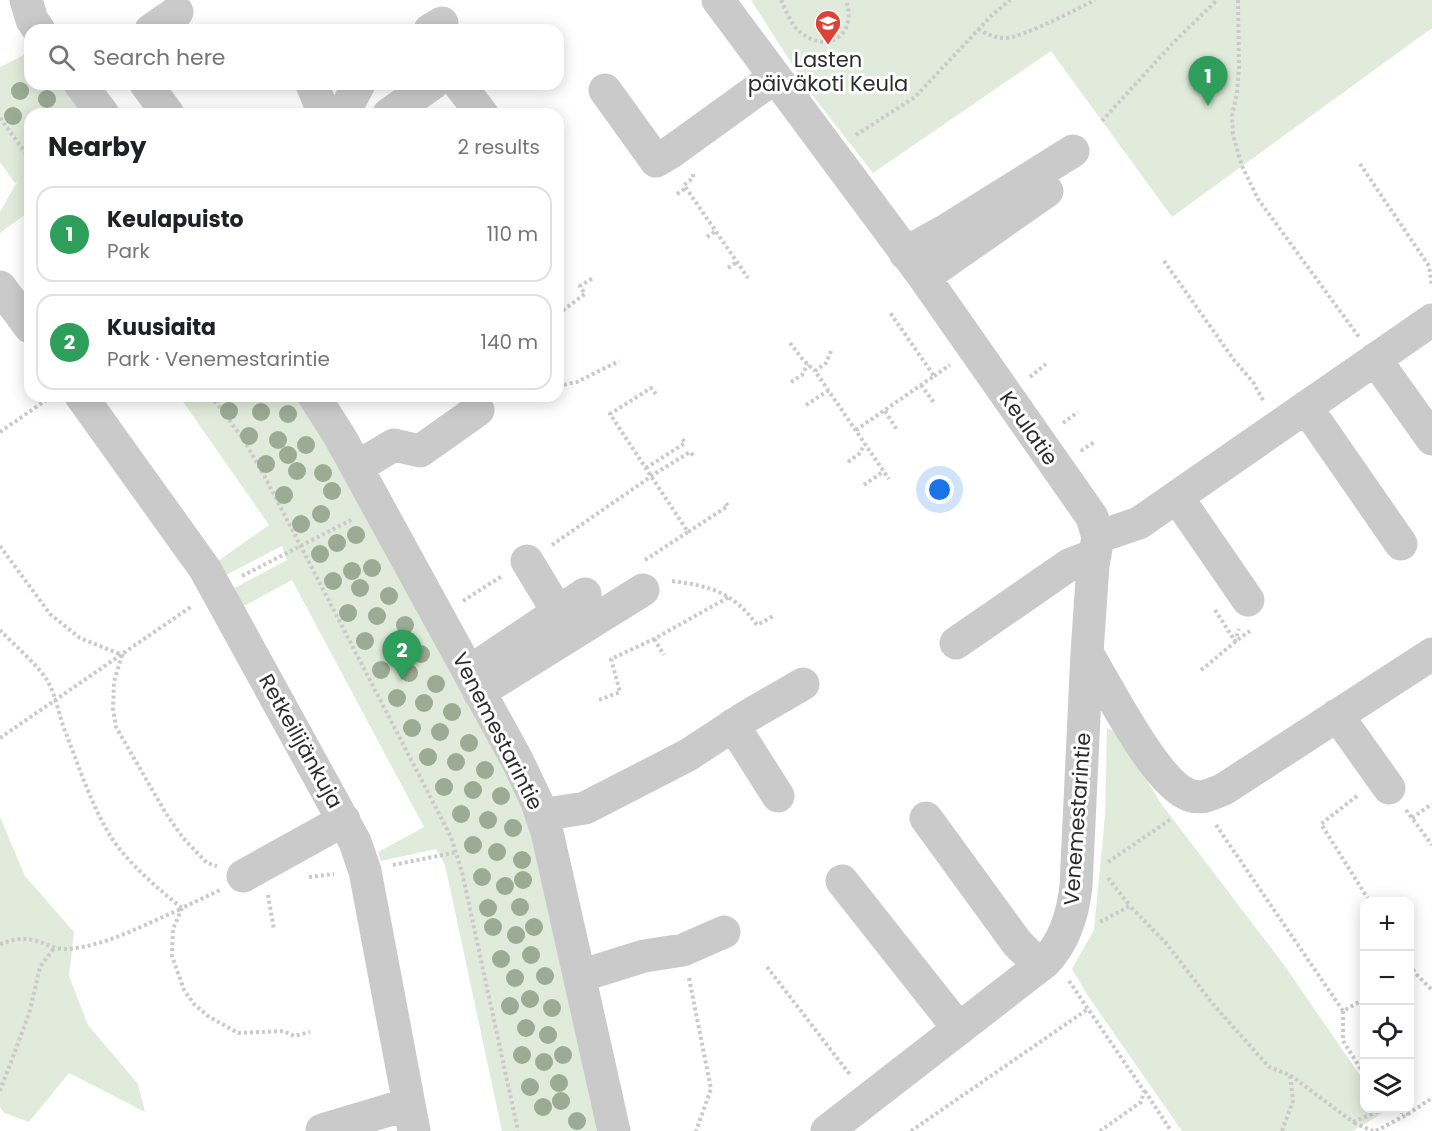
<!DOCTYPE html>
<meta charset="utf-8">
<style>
:root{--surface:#fff;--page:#f6f6f6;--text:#202124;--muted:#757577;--line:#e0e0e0;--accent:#db2777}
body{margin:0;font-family:Poppins,sans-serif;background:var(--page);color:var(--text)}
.controls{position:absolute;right:18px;bottom:18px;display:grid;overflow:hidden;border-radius:12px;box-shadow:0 3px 15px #0003}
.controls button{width:54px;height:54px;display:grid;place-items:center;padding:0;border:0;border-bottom:2px solid var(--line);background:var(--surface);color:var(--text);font:30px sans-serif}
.you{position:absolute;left:940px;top:490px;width:21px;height:21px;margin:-15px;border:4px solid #fff;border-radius:50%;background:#1a73e8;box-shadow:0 0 0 9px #1a73e833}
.badge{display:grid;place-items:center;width:39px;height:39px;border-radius:50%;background:var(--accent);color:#fff;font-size:20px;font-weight:700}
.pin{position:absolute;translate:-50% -50px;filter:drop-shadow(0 2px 3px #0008)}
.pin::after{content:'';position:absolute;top:32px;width:21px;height:18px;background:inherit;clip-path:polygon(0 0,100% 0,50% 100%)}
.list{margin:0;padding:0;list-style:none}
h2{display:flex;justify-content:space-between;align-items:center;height:78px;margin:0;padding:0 24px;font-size:26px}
h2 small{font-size:20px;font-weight:400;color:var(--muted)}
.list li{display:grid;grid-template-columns:39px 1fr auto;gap:18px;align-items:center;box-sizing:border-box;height:96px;margin:0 12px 12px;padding:0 12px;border:2px solid var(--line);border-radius:18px}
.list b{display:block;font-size:22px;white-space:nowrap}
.list p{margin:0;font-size:20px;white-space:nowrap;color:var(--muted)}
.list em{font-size:20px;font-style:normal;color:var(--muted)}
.icon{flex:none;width:33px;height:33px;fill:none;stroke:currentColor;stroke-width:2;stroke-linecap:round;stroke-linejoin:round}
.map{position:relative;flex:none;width:1432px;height:1131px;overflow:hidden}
.search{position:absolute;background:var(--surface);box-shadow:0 3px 15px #0003;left:24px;top:24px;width:540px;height:66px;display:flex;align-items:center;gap:15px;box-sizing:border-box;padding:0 21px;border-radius:18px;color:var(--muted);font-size:22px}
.panel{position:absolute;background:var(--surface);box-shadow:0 3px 15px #0003;left:24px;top:108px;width:540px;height:294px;border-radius:18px}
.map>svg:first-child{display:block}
.green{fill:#e1ebdb}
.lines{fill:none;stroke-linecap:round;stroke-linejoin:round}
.path{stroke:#cacaca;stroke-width:4;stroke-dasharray:3 3;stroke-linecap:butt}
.minor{stroke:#cacaca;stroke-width:33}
.tree{fill:#9bab94}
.labels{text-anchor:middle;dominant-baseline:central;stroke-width:6;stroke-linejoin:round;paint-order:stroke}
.poi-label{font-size:21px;fill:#2d2d2d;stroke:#fff}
.street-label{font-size:21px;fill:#2d2d2d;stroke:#fff}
</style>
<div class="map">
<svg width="1432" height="1131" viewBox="0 0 1432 1131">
<rect width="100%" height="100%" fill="#fff"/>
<path class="green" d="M751,0H1432V28L1172,217L1051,51L873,173L809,91Z
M30,47V84H65L88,114H30V211L0,233V212L17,182L15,183L0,162V67L22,56Z
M179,396H301L525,808L602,1131H502L445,865L436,849L381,861L378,852L424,827L292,580L246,605H241L231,590L287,560L282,546L226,575L218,561L269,525Z
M1107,728L1117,732L1160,802L1284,965L1364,1081V1108L1389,1109L1353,1131H1182L1088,996L1072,969L1094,930L1105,816Z
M0,817L25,876L74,932L69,976L88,1025L138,1084L145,1112L69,1073L29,1122L4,1113L0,1107Z"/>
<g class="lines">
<path class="path" d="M781,0C786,10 791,25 800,32C828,55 858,34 846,0
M1238,0L1239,67L1237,93L1232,116L1233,135L1242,166L1258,199L1359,337
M978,29C987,34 995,38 1005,38C1022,38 1077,9 1095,0
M0,118L30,159
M1102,121L1172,44L1217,0
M856,135L915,97L991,16L1010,0
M1360,164L1429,266L1432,287
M693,174V178L684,185L748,278
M677,194L686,188
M707,237L716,231
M1164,261L1234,360L1253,382L1264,402
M728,268L737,262
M558,314L585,294L580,286L593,278
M790,343L804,361L815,371
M831,351L826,363L815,371L889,479
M934,376L950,365
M1030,377L1046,364
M791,382L802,375L808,364
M921,385L935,404
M558,386L577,382L619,361
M656,394L651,388L610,414L688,532L728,506L725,502
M211,396L244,440L266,479L451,837L462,872L518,1131
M806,405L829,390
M885,411L897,430
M1063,423L1078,412
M856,430L934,376L889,311
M0,432L52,396
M1081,449L1082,450L1096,441
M848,462L859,454L865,444
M646,468L685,443L682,438
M864,485L884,471
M552,545L656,473L690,452L694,456
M0,546L50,614L80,638L122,655L114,682L113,709L116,727L165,812L183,838L207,863L217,866
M645,560L688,532
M242,576L353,519
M672,581C710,586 733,592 757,625L775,615
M463,601L502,576
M1215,610L1235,641L1239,629
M0,630C14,645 37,664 47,680C57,697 59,718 67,736C80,770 92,806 111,837C126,861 159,890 182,908L220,890
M654,639L664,655
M1201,670C1218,657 1232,643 1250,631
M599,700L620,692L611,659L654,639L729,597
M0,738L192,606
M1357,796L1321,824L1370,902
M1406,810L1432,845
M1412,818L1432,804
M1216,825L1343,1011L1364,999
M1108,862L1171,819
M393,865L457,852
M309,877L334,874
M1108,878L1130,906
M268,895L274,930
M182,908L173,929L172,956L184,990L194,1004L208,1016L238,1033L283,1031L294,1036L310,1032
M1100,922L1130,906L1166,943L1212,1003L1269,1067L1290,1075L1353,1122L1386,1108
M0,944C9,941 18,938 27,939C41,940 53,950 67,949C107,946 145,924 181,909
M1410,964L1415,973L1432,990
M767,967L851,1076
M1410,976L1415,973
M689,978L711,1089L696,1131
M1069,981L1144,1091L1141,1102L1100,1131
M1343,1011V1041L1364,1074
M0,1091L29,1014L40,967L54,948
M1145,1091L1171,1131
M1389,1108L1408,1114
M1354,1123L1373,1131
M911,1131L1088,1009
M1282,1131L1293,1101L1290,1075
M1376,1131L1408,1114L1432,1098"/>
<path class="minor" d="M26,0L32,20L39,30
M718,0L924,277L1092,517L1098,537L1139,523L1432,320
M151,30L177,12
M430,30L442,23
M80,84L103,114
M146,84L168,114
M312,84L324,114
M459,84L482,114
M605,90L656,161L671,152L775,77
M343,114L359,84
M389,114L432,84
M905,253L945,231L1073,151
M924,277L1047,191
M0,287L30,327
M1375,359L1432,439
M81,396L205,569L355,842L365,871L414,1131
M314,396L340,437L517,760L537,802L547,832L614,1131
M1306,407L1401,544
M357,467L394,445L420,451L478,410
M1177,497L1248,600
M527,561L558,612
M956,643L1069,565L1095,555
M1087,653C1106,684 1156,784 1189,795C1202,800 1212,794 1224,789L1432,654
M469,672L585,594
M479,692L643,590
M1337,715L1389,788
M733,725L778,796
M541,815L585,808L688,755L746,717L803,684
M926,818L1017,943L1040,966
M243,876L344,820
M842,881L959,1029
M580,976L644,956L683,950L724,932
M322,1130L409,1104
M827,1131L1045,962C1065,941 1073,914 1076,886L1087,653L1093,565L1098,537"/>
</g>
<g class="tree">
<circle cx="20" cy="91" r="9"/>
<circle cx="47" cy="99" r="9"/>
<circle cx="13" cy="116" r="9"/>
<circle cx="229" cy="411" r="9"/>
<circle cx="261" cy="412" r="9"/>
<circle cx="288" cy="414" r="9"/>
<circle cx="249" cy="436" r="9"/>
<circle cx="278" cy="440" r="9"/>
<circle cx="306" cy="445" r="9"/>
<circle cx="288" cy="455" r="9"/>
<circle cx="266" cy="464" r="9"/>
<circle cx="297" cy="471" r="9"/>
<circle cx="323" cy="473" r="9"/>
<circle cx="332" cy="491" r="9"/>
<circle cx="284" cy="495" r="9"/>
<circle cx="321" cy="514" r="9"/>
<circle cx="301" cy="524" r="9"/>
<circle cx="356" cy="535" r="9"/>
<circle cx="337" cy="543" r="9"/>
<circle cx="320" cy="554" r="9"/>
<circle cx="372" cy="568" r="9"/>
<circle cx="352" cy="571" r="9"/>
<circle cx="333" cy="581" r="9"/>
<circle cx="360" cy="588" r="9"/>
<circle cx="389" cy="596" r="9"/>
<circle cx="348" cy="613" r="9"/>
<circle cx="377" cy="616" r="9"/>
<circle cx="405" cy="625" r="9"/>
<circle cx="365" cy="641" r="9"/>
<circle cx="393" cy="645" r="9"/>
<circle cx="421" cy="654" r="9"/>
<circle cx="381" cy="670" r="9"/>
<circle cx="409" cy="673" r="9"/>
<circle cx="436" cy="684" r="9"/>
<circle cx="397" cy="698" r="9"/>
<circle cx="424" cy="703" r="9"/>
<circle cx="452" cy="712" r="9"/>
<circle cx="412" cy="728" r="9"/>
<circle cx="440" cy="732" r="9"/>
<circle cx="469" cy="743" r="9"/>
<circle cx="428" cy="757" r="9"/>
<circle cx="456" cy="762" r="9"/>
<circle cx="485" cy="770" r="9"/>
<circle cx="444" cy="787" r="9"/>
<circle cx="473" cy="790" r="9"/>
<circle cx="501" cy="796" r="9"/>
<circle cx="461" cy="814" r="9"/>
<circle cx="488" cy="820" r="9"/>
<circle cx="513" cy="828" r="9"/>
<circle cx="473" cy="845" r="9"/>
<circle cx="497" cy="852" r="9"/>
<circle cx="522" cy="860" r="9"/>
<circle cx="482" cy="877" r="9"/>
<circle cx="523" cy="880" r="9"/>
<circle cx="505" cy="886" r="9"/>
<circle cx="520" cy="907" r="9"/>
<circle cx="488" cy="908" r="9"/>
<circle cx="493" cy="927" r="9"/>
<circle cx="534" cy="927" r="9"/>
<circle cx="516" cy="935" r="9"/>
<circle cx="531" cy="955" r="9"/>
<circle cx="501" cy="959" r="9"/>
<circle cx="545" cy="976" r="9"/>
<circle cx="515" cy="978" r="9"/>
<circle cx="530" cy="999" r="9"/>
<circle cx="510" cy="1006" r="9"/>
<circle cx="552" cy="1008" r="9"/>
<circle cx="526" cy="1028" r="9"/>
<circle cx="548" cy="1035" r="9"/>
<circle cx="522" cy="1055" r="9"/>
<circle cx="563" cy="1055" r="9"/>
<circle cx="544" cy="1062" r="9"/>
<circle cx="559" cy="1083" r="9"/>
<circle cx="530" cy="1087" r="9"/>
<circle cx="561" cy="1101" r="9"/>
<circle cx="543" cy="1107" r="9"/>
<circle cx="577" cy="1121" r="9"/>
</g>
<defs>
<g id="school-pin" transform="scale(1.35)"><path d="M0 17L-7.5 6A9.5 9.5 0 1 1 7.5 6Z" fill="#df4235" stroke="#fff"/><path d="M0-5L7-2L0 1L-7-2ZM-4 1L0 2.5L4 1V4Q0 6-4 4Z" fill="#fff"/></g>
</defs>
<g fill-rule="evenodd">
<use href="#school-pin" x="828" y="23"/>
</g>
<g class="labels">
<g class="poi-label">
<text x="828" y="59">Lasten<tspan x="828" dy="24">päiväkoti Keula</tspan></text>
</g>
<g class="street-label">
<text transform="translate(1029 428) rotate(55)">Keulatie</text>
<text transform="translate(498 731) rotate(63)">Venemestarintie</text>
<text transform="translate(301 741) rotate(61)">Retkeilijänkuja</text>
<text transform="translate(1077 819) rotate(-86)">Venemestarintie</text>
</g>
</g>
</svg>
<div class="controls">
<button>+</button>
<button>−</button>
<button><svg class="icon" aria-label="locate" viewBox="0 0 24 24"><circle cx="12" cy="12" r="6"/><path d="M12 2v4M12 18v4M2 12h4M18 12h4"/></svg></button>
<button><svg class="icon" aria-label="layers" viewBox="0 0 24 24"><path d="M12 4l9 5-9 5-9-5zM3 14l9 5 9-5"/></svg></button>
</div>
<div class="you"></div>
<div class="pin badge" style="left:1208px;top:106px;background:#2e9e5b">1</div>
<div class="pin badge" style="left:402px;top:680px;background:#2e9e5b">2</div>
<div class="search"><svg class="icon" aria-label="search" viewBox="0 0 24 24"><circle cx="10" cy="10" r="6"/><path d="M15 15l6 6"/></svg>Search here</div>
<section class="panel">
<h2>Nearby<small>2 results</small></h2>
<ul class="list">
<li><span class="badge" style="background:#2e9e5b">1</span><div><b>Keulapuisto</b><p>Park</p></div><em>110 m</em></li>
<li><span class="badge" style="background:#2e9e5b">2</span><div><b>Kuusiaita</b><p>Park · Venemestarintie</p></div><em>140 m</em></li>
</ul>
</section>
</div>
